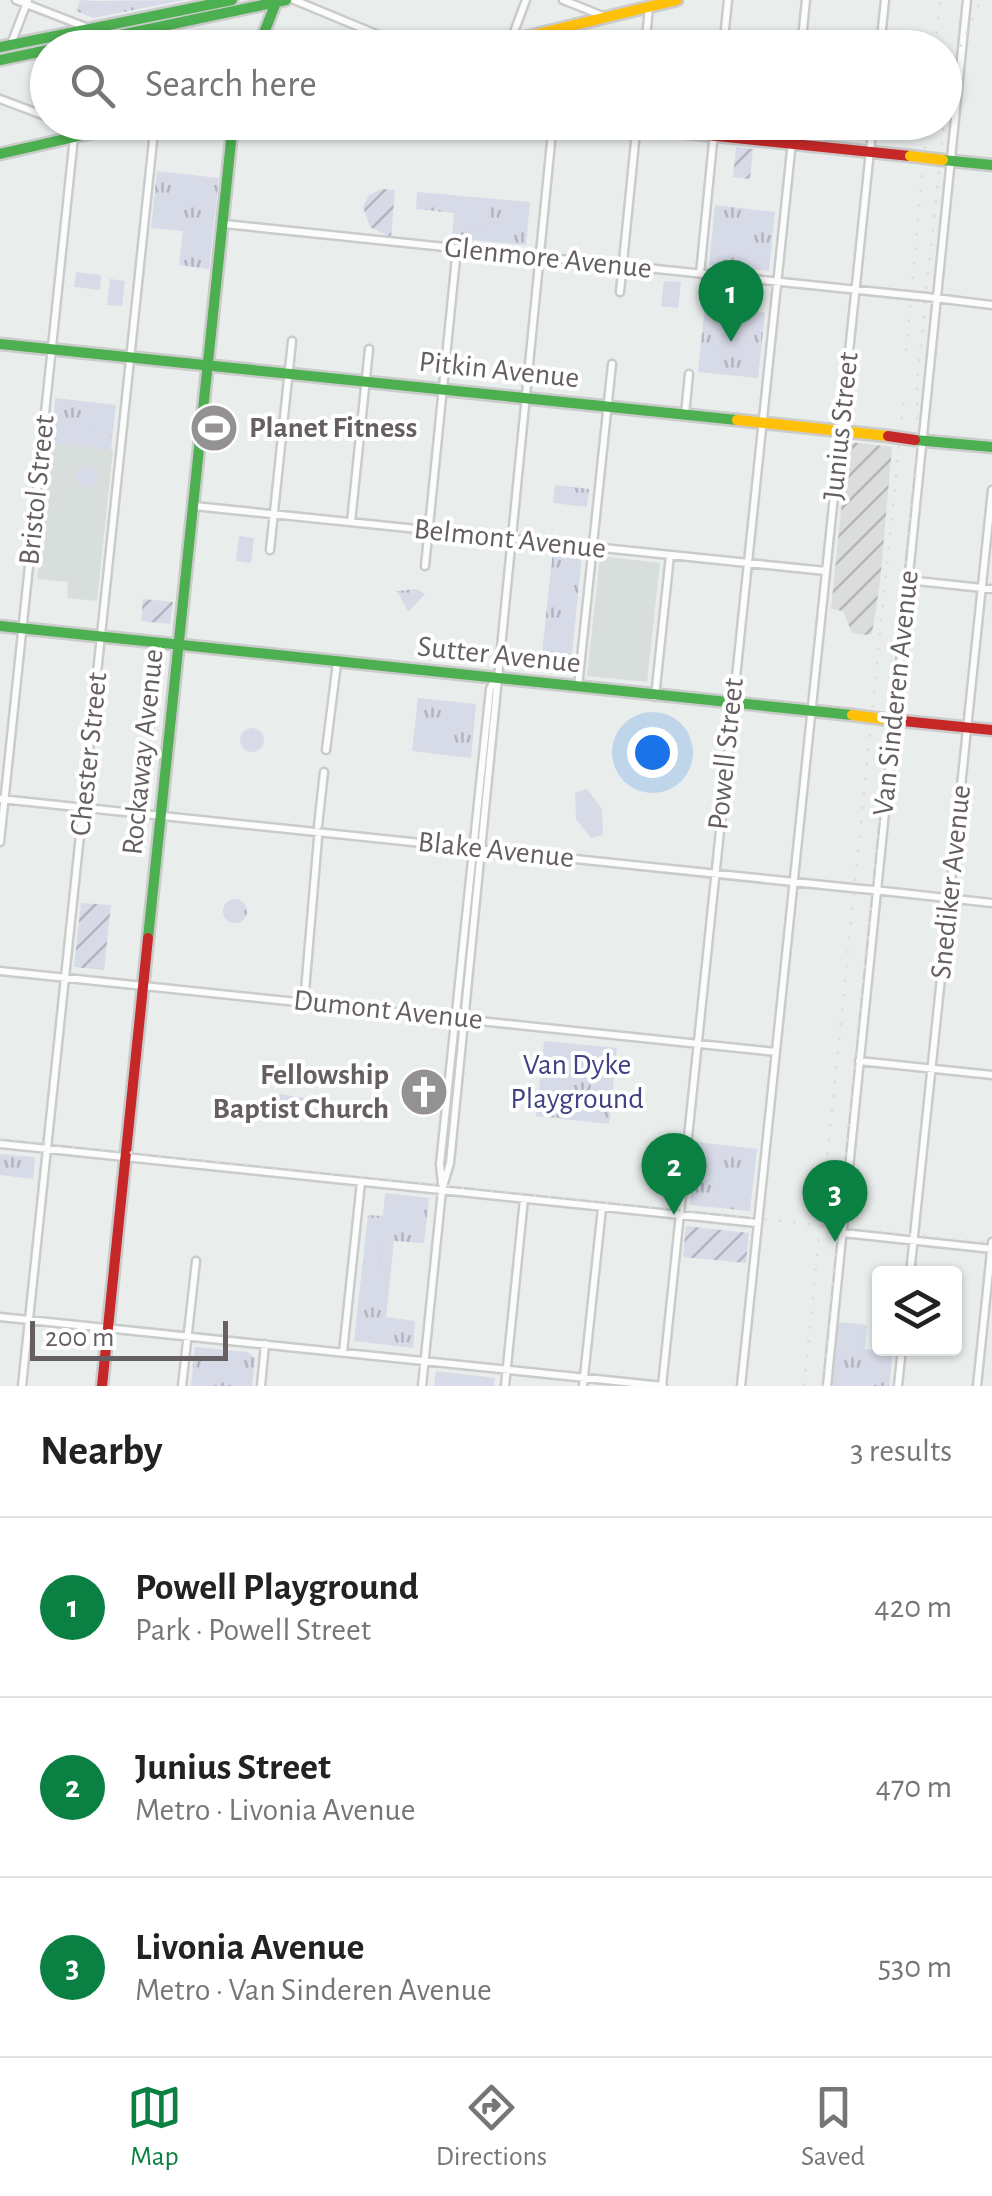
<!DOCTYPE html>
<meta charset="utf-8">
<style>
:root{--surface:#fff;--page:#f6f6f6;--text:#222;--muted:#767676;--line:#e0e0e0;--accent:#0b8043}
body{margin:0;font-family:"Alegreya Sans",sans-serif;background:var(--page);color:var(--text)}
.controls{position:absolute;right:30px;bottom:30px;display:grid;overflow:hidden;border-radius:10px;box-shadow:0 2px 8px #0004}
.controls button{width:90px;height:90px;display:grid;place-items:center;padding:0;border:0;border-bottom:2px solid var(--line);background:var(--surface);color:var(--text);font:50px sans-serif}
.scale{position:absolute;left:30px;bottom:25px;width:198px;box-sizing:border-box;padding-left:10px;border:5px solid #665f62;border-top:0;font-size:28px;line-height:35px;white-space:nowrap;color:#665f62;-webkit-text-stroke:8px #fff;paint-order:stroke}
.you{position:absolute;left:652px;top:752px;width:35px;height:35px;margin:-25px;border:8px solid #fff;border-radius:50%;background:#1a73e8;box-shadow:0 0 0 15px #1a73e833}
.badge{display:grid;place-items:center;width:65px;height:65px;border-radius:50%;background:var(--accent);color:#fff;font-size:32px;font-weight:700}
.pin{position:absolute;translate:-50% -82px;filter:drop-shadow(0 2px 5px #0008)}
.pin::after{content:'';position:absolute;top:52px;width:35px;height:30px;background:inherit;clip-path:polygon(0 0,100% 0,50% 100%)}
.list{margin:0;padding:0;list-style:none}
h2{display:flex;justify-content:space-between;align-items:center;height:130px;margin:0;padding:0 40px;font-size:42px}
h2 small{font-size:32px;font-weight:400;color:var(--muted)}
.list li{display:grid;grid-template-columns:65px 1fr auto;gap:30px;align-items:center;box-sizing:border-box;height:180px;padding:0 40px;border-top:2px solid var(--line)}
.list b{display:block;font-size:38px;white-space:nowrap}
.list p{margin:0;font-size:32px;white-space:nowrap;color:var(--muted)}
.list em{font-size:32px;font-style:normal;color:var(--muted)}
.icon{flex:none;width:55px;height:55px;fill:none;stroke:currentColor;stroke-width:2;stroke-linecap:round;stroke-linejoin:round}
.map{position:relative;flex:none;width:992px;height:1386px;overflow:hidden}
.search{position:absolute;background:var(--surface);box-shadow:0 2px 8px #0004;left:30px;right:30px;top:30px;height:110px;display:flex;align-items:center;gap:25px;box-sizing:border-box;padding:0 35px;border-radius:55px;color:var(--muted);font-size:38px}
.sheet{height:670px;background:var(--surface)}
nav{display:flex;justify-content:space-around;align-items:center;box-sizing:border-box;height:140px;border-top:2px solid var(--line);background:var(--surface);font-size:28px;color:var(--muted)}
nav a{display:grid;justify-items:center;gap:5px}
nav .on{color:var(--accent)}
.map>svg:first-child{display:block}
.industrial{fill:url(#industrial-furrows)}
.education{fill:#d8dedb}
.grass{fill:url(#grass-tufts)}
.garden{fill:url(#garden-furrows)}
.pitch{fill:#d7dae7}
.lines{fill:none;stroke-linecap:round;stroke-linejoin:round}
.street-casing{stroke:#cacbcb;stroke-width:11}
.fast-casing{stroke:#cccbcc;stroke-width:15}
.slow-casing{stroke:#cccbcc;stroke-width:15}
.jam-casing{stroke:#cccbcc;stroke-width:15}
.street{stroke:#fcfcfc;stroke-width:6}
.fast{stroke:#4caf50;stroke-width:10}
.slow{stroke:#ffc107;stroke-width:10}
.jam{stroke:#c62828;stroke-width:10}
.rail{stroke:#dcdcdc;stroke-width:2.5;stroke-dasharray:2.5 12;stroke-linecap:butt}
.street-bridge-casing{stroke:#cacbcb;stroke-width:11;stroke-linecap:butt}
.slow-bridge-casing{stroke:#cccbcc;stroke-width:15;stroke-linecap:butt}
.jam-bridge-casing{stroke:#cccbcc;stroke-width:15;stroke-linecap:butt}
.street-bridge{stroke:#fcfcfc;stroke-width:6}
.slow-bridge{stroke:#ffc107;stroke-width:10}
.jam-bridge{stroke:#c62828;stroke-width:10}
.labels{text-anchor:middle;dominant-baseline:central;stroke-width:8;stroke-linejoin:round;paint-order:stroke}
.street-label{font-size:30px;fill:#665f62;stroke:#fff}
.poi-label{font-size:30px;font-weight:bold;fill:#665f62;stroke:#fff;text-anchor:start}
.park-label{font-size:30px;fill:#414183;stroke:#fff}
</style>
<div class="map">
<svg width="992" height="1386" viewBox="0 0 992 1386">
<defs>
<pattern id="industrial-furrows" width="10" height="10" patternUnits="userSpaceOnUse" patternTransform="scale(2.5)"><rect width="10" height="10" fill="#dadddb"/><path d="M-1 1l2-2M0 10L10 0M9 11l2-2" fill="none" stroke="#b5b6b5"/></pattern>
<pattern id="grass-tufts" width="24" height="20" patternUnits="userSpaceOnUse" patternTransform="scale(2.5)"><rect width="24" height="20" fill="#d7dae7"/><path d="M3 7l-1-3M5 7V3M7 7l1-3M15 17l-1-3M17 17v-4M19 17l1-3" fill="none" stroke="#b2b4bf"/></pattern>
<pattern id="garden-furrows" width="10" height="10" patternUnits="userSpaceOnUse" patternTransform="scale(2.5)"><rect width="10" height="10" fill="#d7dae7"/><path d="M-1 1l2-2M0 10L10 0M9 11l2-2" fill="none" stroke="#b2b4bf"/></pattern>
</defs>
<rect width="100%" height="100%" fill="#e9eeec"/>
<path class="industrial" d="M848,442L892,447L880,583L872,633L868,635L852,633L843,611L831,609Z"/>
<path class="education" d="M53,442L113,450L97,601L67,598L68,582L37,579Z
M600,556L660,563L647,682L587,676Z"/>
<path class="grass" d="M80,0L94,1L184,0L93,18L76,11Z
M157,171L219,178L209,269L179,265L183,231L151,228Z
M417,192L530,202L526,245L452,238L454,213L416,209Z
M715,205L775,212L769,271L709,265Z
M705,306L765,312L758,378L698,372Z
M55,398L116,405L111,450L53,442Z
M555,485L589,489L587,507L553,503Z
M553,551L582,554L570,674L540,671Z
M416,589L425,594L408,612L397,591Z
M418,698L476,704L471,758L412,751Z
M240 740a12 12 0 1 1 24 0a12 12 0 1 1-24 0Z
M223 911a12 12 0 1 1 24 0a12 12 0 1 1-24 0Z
M544,1041L617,1048L609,1124L536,1116Z
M697,1142L757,1149L750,1211L690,1205Z
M0,1154L35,1157L33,1179L0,1175Z
M385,1193L429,1198L424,1243L394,1241L386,1317L415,1321L413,1348L354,1341L368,1215L383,1216Z
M838,1322L867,1325L865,1349L893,1352L889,1386H831Z
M195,1347L248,1352L255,1358L252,1386H191Z"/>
<path class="garden" d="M736,147L753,149L750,179L733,177Z
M382,189L395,190L391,237L370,227L363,207L369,195Z
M143,599L173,602L170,624L141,621Z
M81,903L111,905L104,970L74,967Z
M686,1226L749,1233L746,1263L683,1257Z"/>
<path class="pitch" d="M465,197L490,200L487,228L462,226Z
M76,272L101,275L100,290L74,287Z
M110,279L125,281L122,306L107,305Z
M664,281L681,282L678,308L661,306Z
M708,307L734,310L732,329L705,326Z
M79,419L90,421L89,435L92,423L112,425L109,448L76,446Z
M76 477a11 11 0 1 1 22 0a11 11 0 1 1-22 0Z
M239,536L254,538L251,563L236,561Z
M587,789L602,809L603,835L591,838L576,819L575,793Z
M279,1094L307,1098L306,1114L277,1110Z
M369,1219L384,1220L382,1246L366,1245Z
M366,1248L382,1249L379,1275L363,1274Z
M436,1371L495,1378L494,1386H434Z"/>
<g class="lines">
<g class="street-casing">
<path id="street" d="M16,0L140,48
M294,0L410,48
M563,0L603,16
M511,40L526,0
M11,44L28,0
M560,48L563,28
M645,48L649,7
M723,48L728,0
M801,48L806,0
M880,48L885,0
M0,99L48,117
M224,224L897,294
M700,274L715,122
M620,292L637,122
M927,297L992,305
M685,414L689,374
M194,506L826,571
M351,522L369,349
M270,550L292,341
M425,566L457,248
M907,580L992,589
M578,687L612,364
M655,697L670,555
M326,750L337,663
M0,799L842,887
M318,826L324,772
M0,842L74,137L61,122
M874,890L992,903
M0,971L776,1052
M305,991L318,838
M859,1061L992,1075
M0,1144L757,1223
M442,1184L440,1164L490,689L495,680
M843,1233L992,1249
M910,1274L992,490
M0,1317L663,1386
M343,1352L361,1182
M22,1386L155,122
M182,1386L196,1261
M261,1386L265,1344
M422,1386L442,1190L450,1163L553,122
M505,1386L524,1199
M583,1386L602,1208
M662,1386L794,122
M741,1386L873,122
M827,1386L967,0
M898,1386L902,1348
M977,1386L992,1242"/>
</g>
<g class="fast-casing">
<path id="fast" d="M0,47L232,0
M59,48L286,0
M258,48L277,0
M0,60L48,50
M0,154L140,122
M943,160L992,165
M0,344L737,420
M915,440L992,447
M0,626L852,715
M148,938L233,122"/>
</g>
<g class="slow-casing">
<path id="slow" d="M480,48L677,0
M737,420L888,436"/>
</g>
<g class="jam-casing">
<path id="jam" d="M582,122L910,156
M883,719L992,730
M102,1386L148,938"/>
</g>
<use href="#street" class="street"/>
<use href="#fast" class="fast"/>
<use href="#slow" class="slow"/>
<use href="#jam" class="jam"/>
<path class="rail" d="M935,48L940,0
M944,117L953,63L981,0
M906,351L927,122
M0,1139L992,1243
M804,1386L904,396
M822,1386L917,458V381L944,122"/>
<g class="street-bridge-casing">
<path id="street-bridge" d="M897,294L927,297
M842,887L873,890"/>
</g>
<g class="slow-bridge-casing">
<path id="slow-bridge" d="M910,156L943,160
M852,715L883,719"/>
</g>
<g class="jam-bridge-casing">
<path id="jam-bridge" d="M888,436L915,440"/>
</g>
<use href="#street-bridge" class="street-bridge"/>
<use href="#slow-bridge" class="slow-bridge"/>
<use href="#jam-bridge" class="jam-bridge"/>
</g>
<defs>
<g id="stadium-disc" transform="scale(2.5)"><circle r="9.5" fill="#949192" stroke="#fff"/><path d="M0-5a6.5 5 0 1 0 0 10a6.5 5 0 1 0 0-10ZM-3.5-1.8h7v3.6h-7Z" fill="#fff"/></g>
<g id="church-disc" transform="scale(2.5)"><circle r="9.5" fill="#949192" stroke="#fff"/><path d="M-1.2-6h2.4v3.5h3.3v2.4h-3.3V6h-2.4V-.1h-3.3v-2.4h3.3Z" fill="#fff"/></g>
</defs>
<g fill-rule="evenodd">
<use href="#stadium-disc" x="214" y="428"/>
<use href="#church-disc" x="424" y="1092"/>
</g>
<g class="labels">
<g class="street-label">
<text transform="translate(548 258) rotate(6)">Glenmore Avenue</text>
<text transform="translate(499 370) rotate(6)">Pitkin Avenue</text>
<text transform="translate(841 426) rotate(-84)">Junius Street</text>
<text transform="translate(37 490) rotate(-84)">Bristol Street</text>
<text transform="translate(510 539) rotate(6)">Belmont Avenue</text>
<text transform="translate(499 655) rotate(6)">Sutter Avenue</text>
<text transform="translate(896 693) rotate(-84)">Van Sinderen Avenue</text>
<text transform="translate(143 752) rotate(-84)">Rockaway Avenue</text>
<text transform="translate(89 754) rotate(-84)">Chester Street</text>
<text transform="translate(726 754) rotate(-84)">Powell Street</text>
<text transform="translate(496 850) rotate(6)">Blake Avenue</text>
<text transform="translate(951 882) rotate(-84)">Snediker Avenue</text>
<text transform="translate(388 1010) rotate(6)">Dumont Avenue</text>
</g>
<g class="poi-label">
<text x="249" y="428">Planet Fitness</text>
<text x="389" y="1075" text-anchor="end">Fellowship<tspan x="389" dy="34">Baptist Church</tspan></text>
</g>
<g class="park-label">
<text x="577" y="1065">Van Dyke<tspan x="577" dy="34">Playground</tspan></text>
</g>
</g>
</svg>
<div class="controls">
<button><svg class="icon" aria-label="layers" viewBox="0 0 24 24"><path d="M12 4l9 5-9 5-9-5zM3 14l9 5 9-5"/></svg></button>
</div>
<div class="scale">200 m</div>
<div class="you"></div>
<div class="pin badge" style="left:731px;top:342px">1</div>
<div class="pin badge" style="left:674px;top:1215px">2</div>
<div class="pin badge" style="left:835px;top:1242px">3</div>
<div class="search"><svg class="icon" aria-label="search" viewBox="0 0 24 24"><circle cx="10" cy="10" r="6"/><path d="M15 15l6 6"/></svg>Search here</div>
</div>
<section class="sheet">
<h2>Nearby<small>3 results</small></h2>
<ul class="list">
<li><span class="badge">1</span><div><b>Powell Playground</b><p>Park · Powell Street</p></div><em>420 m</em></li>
<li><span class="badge">2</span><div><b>Junius Street</b><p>Metro · Livonia Avenue</p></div><em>470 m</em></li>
<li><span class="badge">3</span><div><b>Livonia Avenue</b><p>Metro · Van Sinderen Avenue</p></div><em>530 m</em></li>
</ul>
</section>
<nav>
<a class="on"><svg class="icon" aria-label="map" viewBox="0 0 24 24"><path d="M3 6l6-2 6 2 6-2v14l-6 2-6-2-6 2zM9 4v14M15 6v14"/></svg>Map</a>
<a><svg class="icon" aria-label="directions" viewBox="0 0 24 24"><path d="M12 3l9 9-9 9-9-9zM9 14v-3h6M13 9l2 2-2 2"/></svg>Directions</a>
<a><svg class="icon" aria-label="saved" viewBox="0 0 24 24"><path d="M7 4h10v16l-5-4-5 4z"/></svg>Saved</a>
</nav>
